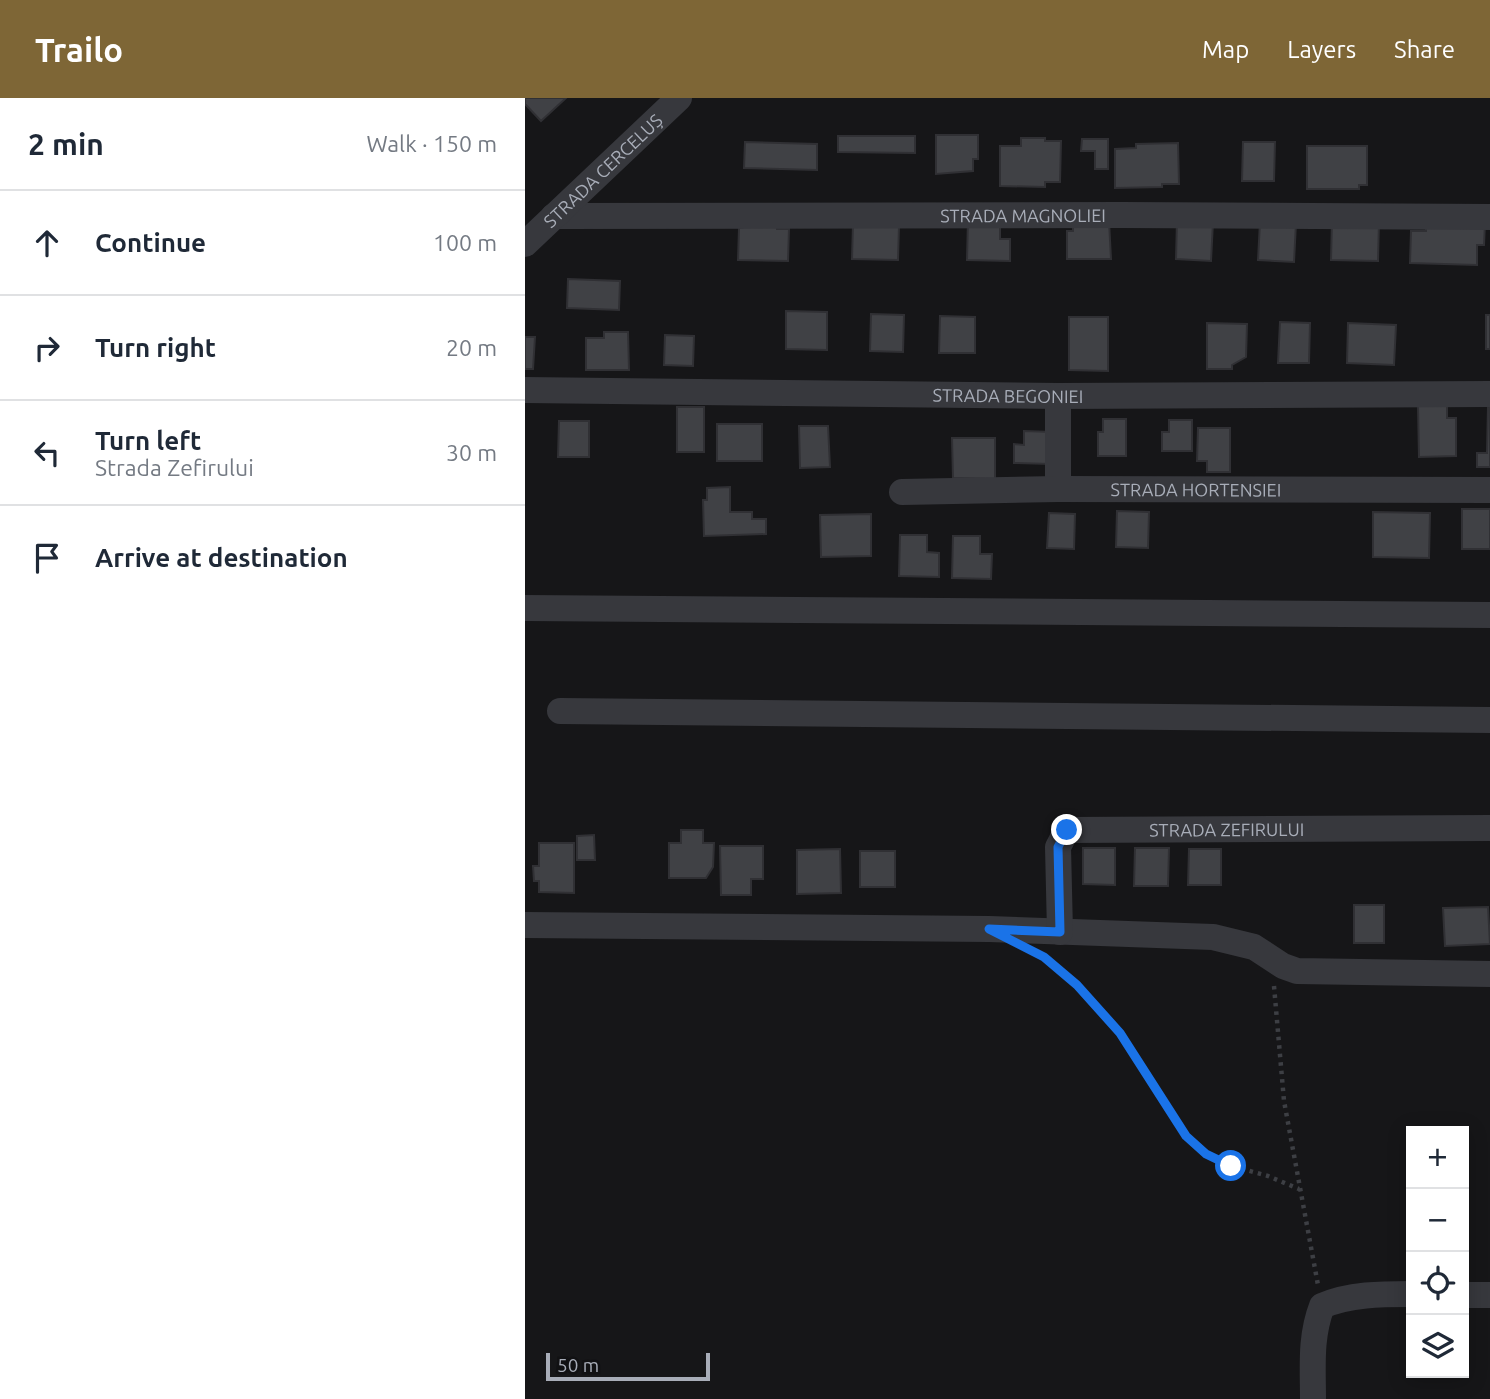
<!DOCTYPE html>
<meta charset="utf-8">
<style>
:root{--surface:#fff;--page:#f2f2f3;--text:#1f2937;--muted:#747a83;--line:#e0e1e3;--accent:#7e6636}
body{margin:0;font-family:Ubuntu,sans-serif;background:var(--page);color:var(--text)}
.controls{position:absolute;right:21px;bottom:21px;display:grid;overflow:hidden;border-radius:0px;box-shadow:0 4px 18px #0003}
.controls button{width:63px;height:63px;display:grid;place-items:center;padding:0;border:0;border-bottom:2px solid var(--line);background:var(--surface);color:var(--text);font:35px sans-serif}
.scale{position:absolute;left:21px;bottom:18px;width:164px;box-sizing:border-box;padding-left:7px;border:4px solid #a8adb8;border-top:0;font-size:19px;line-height:24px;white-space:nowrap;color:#a8adb8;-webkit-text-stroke:5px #111113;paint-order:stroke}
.stop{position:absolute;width:21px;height:21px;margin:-16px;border:5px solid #1a73e8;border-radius:50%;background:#fff}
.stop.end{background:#1a73e8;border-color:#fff;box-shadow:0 2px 7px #0008}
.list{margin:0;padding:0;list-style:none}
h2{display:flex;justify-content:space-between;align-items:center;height:91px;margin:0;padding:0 28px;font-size:30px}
h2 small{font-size:23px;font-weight:400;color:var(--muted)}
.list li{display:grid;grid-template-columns:46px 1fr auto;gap:21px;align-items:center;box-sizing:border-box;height:105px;padding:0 28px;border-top:2px solid var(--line)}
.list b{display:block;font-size:26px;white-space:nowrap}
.list p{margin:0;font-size:23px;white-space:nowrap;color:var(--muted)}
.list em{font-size:23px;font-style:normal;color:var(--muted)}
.icon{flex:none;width:38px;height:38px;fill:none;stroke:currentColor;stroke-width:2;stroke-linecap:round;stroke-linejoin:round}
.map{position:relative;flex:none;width:965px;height:1301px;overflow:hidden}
header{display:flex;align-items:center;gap:42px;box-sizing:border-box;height:98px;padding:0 35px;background:var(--accent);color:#fff}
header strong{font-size:33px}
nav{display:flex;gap:38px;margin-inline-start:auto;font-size:24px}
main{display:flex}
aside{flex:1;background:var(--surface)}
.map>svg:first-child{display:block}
.building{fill:#404145;stroke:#303034;stroke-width:2}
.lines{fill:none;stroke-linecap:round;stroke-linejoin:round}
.path{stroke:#3d3f44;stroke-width:4.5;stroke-dasharray:3.5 5;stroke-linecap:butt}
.minor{stroke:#37383d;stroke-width:26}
.route{stroke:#1a73e8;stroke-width:9}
.labels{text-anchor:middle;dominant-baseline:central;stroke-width:7;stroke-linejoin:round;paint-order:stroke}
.street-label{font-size:18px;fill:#a8adb8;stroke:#111113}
</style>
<header>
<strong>Trailo</strong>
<nav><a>Map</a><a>Layers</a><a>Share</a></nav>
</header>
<main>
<aside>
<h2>2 min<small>Walk · 150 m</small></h2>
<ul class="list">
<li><svg class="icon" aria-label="ahead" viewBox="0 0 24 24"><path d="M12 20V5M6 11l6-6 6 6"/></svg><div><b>Continue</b></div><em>100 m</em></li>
<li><svg class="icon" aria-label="right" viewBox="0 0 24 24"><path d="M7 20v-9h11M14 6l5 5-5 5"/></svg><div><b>Turn right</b></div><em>20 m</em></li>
<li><svg class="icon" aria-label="left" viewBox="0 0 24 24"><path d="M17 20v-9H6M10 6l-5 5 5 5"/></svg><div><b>Turn left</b><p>Strada Zefirului</p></div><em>30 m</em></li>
<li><svg class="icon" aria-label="arrive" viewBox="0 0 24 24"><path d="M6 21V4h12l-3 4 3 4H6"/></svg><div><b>Arrive at destination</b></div></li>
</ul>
</aside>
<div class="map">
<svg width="965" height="1301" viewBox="0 0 965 1301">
<rect width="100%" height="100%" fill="#161618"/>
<path class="building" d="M0,0H41L16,23L0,6Z
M411,37H453V61H448V73L411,76Z
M313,38H390V55L313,54Z
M496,40H520V43H536L535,84H520V89L475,88V48H496Z
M557,41H583V71H570V53H556Z
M220,44L292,46V72L219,70Z
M718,44H750L749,83H717Z
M653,45L654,86H637V89L590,90V51L611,50V46Z
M782,48H842V87H834V91H782Z
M548,118L584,123L586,161H542V133H548Z
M443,121L475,123V141H485V163L442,162Z
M652,122L688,124L686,163L651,161Z
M807,122L854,123L853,163L806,162Z
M252,123V131H264L263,163L213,162L214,130Z
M901,123L960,125L959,147H952V167L885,165L886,133H901Z
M735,124L771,125L769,164L733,162Z
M328,126L374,128L373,162L327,161Z
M43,181L95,183L94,212L42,210Z
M261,213L302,214V252L261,251Z
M346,216L379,217L378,254L345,253Z
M961,217H965V251H961Z
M415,218L450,219V255H414Z
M544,219H583V273L544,272Z
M755,224L785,225L784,265H753Z
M682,225L722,226L721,259L707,267V271H682Z
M823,225L871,227L869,267L822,265Z
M79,234H103L104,272H61V240H79Z
M140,237L169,238L168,268L139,267Z
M0,239H10L8,271H0Z
M893,308H922V320H931V358L894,359Z
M963,308H965V369H952V355H962Z
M152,309H179V354H152Z
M578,321H601V358H573V334H578Z
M644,322H667V353H637V334H644Z
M34,323H64V359H33Z
M192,326H237V363H192Z
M274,328H303L305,369L275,370Z
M673,330H705V374H682V363H672Z
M499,333L527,334L526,366L489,365V346L499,347Z
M427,340H470V381L428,380Z
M205,389V414H227V421H241V436L179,438L178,402H182V390Z
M937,411H965V451H937Z
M592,413L624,414L623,450L591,449Z
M848,414L905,415L904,460L848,459Z
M524,415L550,416L549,451L522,450Z
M346,416V458L296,459L295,417Z
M375,437H402V454L414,455V479L374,478Z
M428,438H455V456H467L466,481L427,480Z
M156,732H178V745H189L188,769L181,780H144V745H156Z
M69,737L70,762H52V738Z
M14,745H49V795L14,794V783H9L8,768H14Z
M195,748H238V781H226V797H196Z
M558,750H590V787L558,786Z
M610,750H644L643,788H609Z
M315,751L316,795L272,796V752Z
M664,751H696V787H663Z
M335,753H370V789H335Z
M829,807H859V845H829Z
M963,809L965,846L920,848L918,810Z"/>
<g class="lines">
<path class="path" d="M517,858L552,887L595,935L661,1038L681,1056L707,1068L743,1078L774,1091
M749,888L759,1003L793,1187"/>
<g class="minor">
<path id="s1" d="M29,118L596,117L965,119"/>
<path id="s2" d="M0,146L154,0"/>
<path id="s3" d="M0,292L533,298L965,296"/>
<path d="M533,391V298"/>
<path id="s4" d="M377,394L533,391L965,392"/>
<path d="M0,510L965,517"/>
<path d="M35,613L965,622"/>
<path d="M0,827L464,831L688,839L729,849L758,868L772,873L965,876"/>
<path id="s5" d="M535,834L533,749L542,732L965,730"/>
<path d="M939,1197H965"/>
<path d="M788,1301C788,1269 785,1239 797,1208C824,1196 857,1196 886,1196"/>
</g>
</g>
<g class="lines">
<path class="route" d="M542,732L533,749L535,834L464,831L519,859L552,887L595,935L661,1038L681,1056L706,1068"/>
</g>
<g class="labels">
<g class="street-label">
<text stroke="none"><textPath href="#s2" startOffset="107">STRADA CERCELUȘ</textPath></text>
<text stroke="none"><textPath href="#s1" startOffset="469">STRADA MAGNOLIEI</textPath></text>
<text stroke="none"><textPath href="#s3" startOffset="483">STRADA BEGONIEI</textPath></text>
<text stroke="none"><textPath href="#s4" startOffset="294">STRADA HORTENSIEI</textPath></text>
<text stroke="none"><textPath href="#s5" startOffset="264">STRADA ZEFIRULUI</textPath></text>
</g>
</g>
</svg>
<div class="controls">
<button>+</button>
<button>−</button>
<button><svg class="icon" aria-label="locate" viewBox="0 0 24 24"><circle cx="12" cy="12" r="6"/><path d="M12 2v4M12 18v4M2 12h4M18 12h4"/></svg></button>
<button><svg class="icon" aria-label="layers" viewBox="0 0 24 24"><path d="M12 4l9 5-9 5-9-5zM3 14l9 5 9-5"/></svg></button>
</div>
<div class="scale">50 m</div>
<div class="stop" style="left:706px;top:1068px"></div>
<div class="stop end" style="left:542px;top:732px"></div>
</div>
</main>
